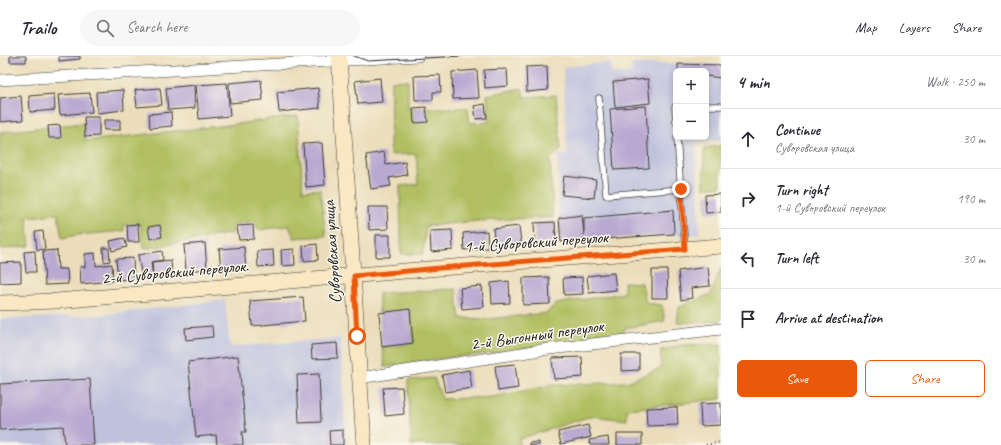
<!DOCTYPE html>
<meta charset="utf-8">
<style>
:root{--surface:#fff;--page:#f7f7f7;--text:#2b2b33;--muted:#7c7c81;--line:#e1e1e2;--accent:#ea580c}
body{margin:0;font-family:Caveat,sans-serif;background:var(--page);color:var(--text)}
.controls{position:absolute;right:12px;top:12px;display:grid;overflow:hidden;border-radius:6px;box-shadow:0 2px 6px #0003}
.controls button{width:36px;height:36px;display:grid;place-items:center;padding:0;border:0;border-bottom:1px solid var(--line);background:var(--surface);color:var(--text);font:20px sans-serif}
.stop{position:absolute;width:12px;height:12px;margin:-9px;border:3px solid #ea580c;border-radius:50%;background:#fff}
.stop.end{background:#ea580c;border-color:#fff;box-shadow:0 1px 4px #0008}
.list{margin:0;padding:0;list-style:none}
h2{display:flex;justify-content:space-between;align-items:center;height:52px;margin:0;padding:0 16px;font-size:17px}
h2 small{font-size:13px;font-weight:400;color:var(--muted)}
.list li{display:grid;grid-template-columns:26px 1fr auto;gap:12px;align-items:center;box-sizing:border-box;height:60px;padding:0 16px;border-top:1px solid var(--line)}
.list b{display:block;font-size:15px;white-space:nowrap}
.list p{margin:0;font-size:13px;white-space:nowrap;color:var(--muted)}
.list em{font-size:13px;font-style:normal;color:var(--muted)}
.actions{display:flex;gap:8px;padding:12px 16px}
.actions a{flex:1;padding:9px 0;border:1px solid var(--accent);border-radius:6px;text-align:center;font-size:14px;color:var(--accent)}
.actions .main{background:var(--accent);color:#fff}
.icon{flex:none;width:22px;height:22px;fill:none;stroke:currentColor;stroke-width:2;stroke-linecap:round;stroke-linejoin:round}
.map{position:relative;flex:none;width:721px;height:389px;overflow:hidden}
header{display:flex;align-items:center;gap:24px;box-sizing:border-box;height:56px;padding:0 20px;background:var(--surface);border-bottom:1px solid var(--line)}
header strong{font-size:19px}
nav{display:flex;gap:22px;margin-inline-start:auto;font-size:14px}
.search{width:280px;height:36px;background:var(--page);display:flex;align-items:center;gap:10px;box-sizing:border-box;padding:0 14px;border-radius:22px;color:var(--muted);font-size:15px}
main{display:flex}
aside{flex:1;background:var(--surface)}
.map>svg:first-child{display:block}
.industrial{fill:#c0c2dd;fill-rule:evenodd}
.green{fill:#b1bf62;stroke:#666e3f}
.building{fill:#b9a9d1}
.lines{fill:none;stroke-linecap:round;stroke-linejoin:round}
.lane-casing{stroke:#3b3934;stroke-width:7}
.street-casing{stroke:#3b3934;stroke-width:12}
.secondary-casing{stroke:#3b3934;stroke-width:16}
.path{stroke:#3b3934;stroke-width:2;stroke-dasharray:1 3;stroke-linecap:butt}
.lane{stroke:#fff;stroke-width:5.5}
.street{stroke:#fff;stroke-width:11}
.secondary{stroke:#fae7c3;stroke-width:15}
.tram{stroke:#1c1c1c;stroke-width:1}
.route{stroke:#ea580c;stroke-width:5}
.labels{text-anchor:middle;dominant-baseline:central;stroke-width:3;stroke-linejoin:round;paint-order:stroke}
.street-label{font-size:17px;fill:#1c1c1c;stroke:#fbf7ec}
</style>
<header>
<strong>Trailo</strong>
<div class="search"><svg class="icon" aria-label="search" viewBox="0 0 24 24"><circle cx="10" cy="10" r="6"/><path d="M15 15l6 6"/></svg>Search here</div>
<nav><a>Map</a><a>Layers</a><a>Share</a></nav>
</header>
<main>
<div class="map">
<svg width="721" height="389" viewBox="0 0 721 389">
<rect width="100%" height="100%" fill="#fbf7ec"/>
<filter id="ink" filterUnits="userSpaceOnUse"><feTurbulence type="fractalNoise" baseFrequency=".025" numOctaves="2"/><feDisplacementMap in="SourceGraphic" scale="8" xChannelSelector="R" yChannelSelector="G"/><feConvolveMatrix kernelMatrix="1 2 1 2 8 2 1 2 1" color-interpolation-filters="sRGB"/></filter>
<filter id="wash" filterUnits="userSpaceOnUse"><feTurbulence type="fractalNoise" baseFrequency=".012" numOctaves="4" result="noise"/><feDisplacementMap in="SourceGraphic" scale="16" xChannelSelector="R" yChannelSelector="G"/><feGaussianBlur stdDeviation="0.9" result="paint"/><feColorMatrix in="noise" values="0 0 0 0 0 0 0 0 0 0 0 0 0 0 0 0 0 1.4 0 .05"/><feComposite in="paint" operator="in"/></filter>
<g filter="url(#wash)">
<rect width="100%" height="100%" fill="#ebddb9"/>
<path class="industrial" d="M611,6L612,17H631L632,8L685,7L721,9V84L696,86L700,178L584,183L561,186L559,162L558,98L567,99L563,11ZM676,15H706V81H676Z
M225,244L230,291L341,282L346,389H0V263L100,259Z"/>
<path class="green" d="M408,24V52H468L470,67L489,66L487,39L522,32L524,41L556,39L561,94L550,103L553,161L478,165L426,170L423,198H401L400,130L418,128L416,98L390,99L391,25Z
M298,60L303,135L320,133L326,180L294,182L289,170L258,174L255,165L232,169L233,177L144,193L140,168L124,169V175L77,179L62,182L58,158L27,161L30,190L0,193V76L84,67L85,85L228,69Z
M721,90V130L704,132V92Z
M721,212V265L677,267L679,251L711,238Z
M624,226L642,227L646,247L662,249L665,265L625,272L623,280L487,298L452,301L385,311L382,291L413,287L410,254L379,257V237L456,233L460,262L488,263L547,257L555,248L624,237Z
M721,288V343L627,353V364L591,360L519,383L520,389H411L408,324L434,322L442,343L493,341L553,329L627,326L661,312V294L682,289Z"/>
<g id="blocks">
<path class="building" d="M10,0H26V6H10Z
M59,0H80V3L59,5Z
M678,8L721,9V22L706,20V15H678Z
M547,10L548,34L527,36L526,11Z
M507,13L508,30L485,32L484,14Z
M477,14L479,42L453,43L452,16Z
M440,19L441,36H433V44H415L414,20Z
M380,22L382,46L358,48L355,25Z
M648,23L650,47L615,51L613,26Z
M261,24L263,44L230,47L229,27Z
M227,27L230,60L199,63L196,29Z
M194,29L195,52L168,54L166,32Z
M160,32L162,49L137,51L135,34Z
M318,32L320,52L279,56L277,36Z
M123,34L124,54L97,57L96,36Z
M90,37L92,56L60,59L58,39Z
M54,38L55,54L30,56L29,40Z
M21,40L23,64L0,66V42Z
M485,48L487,62L476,63L474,50Z
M646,50L649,112L614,114L610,53Z
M426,51L428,66L414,67L413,52Z
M171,56L172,70L150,72L149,58Z
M84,61H99V80L85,81Z
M104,64H120V74H104Z
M60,69L61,82H49L48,70Z
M322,87L325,129L306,131L303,88Z
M384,96L386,109L405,106L407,119L389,122L391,130L371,133L366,99Z
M564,120L596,124L594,142L562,139Z
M721,138V156L706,157L705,139Z
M368,151H387L388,173L369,174Z
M673,154L674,178L561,186L559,162L582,159L584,179V162Z
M555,166L556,186L535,187L534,167Z
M138,168L139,186H128L127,169Z
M160,169L162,181L150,183L148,171Z
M253,169L254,183L239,184L237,170Z
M519,170L521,187L495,190L493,173Z
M452,174L453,194L431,196L430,175Z
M43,175L45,193L37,194L35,176Z
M487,175L488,192L464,194L463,177Z
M376,179H390V201H376Z
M124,182L127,191L112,195L110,185Z
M205,187L207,213L186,215L184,189Z
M317,188L318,204L304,205L303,190Z
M244,191L246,213L221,215L219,193Z
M103,192H109L110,205L104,206Z
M294,193L295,209L282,210L281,194Z
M57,194L58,213H67L68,228L45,229L43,195Z
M273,194L274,210L258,211L257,195Z
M35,195L36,216H26L24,196Z
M162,195L163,204L151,206L153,221L142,222L138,199Z
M95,197L96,210L112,208L113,225L81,228L80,211H85V198Z
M133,202L134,223L118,224L116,203Z
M171,204L172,219L153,220L152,206Z
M21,206V226L0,227V207Z
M708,211L710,230L691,232L692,242L681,244L678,215Z
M652,214H667L668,242H652Z
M614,217L616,234L589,237L587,220Z
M549,221L550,248L523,249V222Z
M582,221L583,238L564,239L563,222Z
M509,225L510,247L492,248L491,227Z
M482,230L484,251L462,253L460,232Z
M303,241L305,265L252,270L250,245Z
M410,253L413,287L382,291L379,257Z
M212,270L213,281L186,284L185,272Z
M337,287L338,302L312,303L311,289Z
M621,298H639V314L621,315Z
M238,300L246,376H242L243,389H217L216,379L196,381L188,306Z
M582,301L583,321L554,323L552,302Z
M515,308L518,332L498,335L495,310Z
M469,314L472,332L445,336L442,319Z
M319,318L321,366L299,367L297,319Z
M90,323L94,389H65L63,370L0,374V328Z
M402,331L404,358L385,360L383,332Z
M721,347V369L701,370L700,348Z
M677,351L678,369L647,370L646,352Z
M588,369L591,381L561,388L558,376Z
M343,374V389H330L329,375Z
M617,378H642V389H617Z
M608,381L609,389H590L589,384Z
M539,386V389H529V387Z"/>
</g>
</g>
<g filter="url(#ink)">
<use href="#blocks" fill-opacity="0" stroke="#3b3934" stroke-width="1"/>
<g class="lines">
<g class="lane-casing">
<path id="lane" d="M599,42L606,139L681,133
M706,50H721
M676,51H675L676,66
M677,81L685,193"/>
</g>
<g class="street-casing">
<path id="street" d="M0,24L418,0
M359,322L541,294L721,273"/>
</g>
<g class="secondary-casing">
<path id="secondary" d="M339,0L364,389
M0,247L57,245L440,212L721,190"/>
</g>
<path class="path" d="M706,389L721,386"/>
<use href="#lane" class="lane"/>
<use href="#street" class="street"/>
<use href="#secondary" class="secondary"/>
<path class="tram" d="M354,0L368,5L462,0"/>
</g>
</g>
<g class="lines" filter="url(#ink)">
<path class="route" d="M357,280L354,220L440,212L685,193L681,133"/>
</g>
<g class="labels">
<g class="street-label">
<text transform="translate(536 186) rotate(-4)">1-й Суворовский переулок</text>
<text transform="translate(332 196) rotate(-94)">Суворовская улица</text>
<text transform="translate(175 216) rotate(-5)">2-й Суворовский переулок.</text>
<text transform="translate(537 279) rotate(-8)">2-й Выгонный переулок</text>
</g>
</g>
</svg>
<div class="controls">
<button>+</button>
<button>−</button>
</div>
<div class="stop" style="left:357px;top:280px"></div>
<div class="stop end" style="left:681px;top:133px"></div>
</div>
<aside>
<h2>4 min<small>Walk · 250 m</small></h2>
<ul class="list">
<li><svg class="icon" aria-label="ahead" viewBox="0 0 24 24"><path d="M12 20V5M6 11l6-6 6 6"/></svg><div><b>Continue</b><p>Суворовская улица</p></div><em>30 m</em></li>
<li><svg class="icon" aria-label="right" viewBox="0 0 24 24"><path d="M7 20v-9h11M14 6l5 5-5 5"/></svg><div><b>Turn right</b><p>1-й Суворовский переулок</p></div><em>190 m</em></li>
<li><svg class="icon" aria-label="left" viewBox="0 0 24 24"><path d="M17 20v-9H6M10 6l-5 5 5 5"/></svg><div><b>Turn left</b></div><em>30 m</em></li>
<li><svg class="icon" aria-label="arrive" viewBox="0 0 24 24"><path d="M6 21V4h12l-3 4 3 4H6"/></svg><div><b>Arrive at destination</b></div></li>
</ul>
<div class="actions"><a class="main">Save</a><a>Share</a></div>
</aside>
</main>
